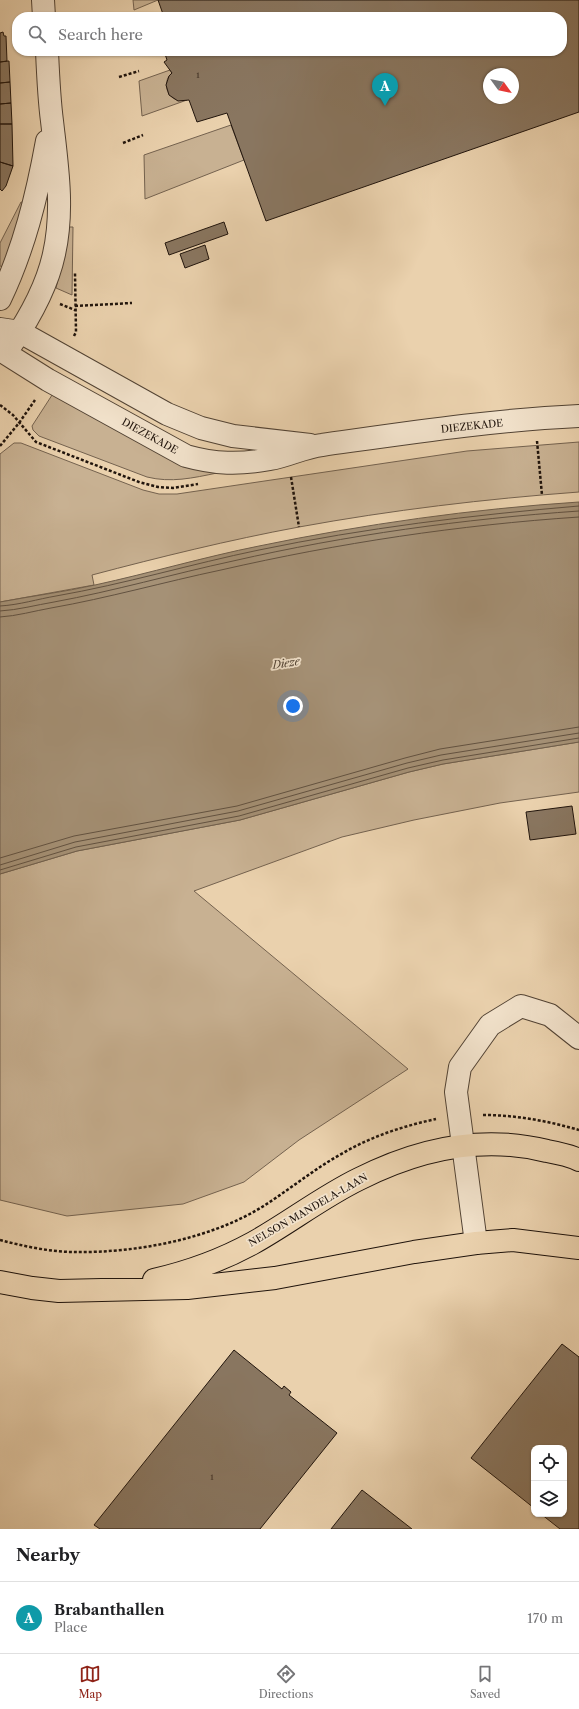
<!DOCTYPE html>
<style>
:root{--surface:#fff;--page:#f2f2f2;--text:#202124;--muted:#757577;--line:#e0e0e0;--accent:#8f2418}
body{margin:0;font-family:"Libre Caslon Text",serif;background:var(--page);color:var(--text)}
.controls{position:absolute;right:12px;bottom:12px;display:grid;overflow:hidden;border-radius:8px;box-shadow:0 1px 3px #0004}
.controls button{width:36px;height:36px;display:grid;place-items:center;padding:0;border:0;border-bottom:1px solid var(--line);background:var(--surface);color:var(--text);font:20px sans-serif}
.compass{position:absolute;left:483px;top:68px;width:36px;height:36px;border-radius:50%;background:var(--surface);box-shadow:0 1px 3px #0004;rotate:123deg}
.you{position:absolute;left:293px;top:706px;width:14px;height:14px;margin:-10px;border:3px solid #fff;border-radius:50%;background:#1a73e8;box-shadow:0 0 0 6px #1a73e833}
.badge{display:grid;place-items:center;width:26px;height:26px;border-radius:50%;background:var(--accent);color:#fff;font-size:13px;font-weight:700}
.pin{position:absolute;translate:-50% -33px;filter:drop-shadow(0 1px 2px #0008)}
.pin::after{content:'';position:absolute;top:21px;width:14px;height:12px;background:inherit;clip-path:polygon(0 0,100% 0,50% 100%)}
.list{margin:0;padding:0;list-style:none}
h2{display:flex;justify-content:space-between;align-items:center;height:52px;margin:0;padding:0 16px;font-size:17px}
h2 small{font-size:13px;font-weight:400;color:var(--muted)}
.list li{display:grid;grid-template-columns:26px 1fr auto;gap:12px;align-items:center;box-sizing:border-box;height:72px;padding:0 16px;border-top:1px solid var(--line)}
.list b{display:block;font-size:15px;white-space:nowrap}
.list p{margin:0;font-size:13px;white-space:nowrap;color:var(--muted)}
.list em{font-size:13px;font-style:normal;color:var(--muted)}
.icon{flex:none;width:22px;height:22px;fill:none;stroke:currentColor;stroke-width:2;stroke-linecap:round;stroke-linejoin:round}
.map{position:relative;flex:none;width:579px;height:1529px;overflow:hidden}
.search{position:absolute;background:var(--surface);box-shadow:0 1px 3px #0004;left:12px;right:12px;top:12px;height:44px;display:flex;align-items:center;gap:10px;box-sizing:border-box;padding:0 14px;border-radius:16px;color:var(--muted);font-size:15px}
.sheet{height:124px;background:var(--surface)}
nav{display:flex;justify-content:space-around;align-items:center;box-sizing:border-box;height:56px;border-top:1px solid var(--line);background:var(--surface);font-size:11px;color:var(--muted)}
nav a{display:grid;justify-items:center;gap:2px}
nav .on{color:var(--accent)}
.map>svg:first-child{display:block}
.green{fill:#c8b192;stroke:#74624f}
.water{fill:#a59176;stroke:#705f4c}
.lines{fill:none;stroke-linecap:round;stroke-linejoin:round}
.shore{stroke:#625241;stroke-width:1}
.building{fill:#897660;stroke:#20140c;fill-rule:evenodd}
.minor-casing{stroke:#524334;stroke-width:24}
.major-casing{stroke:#20140c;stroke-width:24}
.path{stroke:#20140c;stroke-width:2.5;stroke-dasharray:3 2;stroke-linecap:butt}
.minor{stroke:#f1e1ca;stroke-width:22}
.major{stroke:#ead1ad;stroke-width:22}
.labels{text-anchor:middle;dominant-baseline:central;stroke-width:3.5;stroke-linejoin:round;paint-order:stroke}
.number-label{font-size:8px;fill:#3a2c21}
.street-label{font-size:10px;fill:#20140c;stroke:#f1e1ca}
.water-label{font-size:11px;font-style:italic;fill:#554636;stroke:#f1e1ca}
</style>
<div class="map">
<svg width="579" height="1529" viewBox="0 0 579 1529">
<rect width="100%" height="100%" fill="#ead1ad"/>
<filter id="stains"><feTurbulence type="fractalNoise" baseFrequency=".005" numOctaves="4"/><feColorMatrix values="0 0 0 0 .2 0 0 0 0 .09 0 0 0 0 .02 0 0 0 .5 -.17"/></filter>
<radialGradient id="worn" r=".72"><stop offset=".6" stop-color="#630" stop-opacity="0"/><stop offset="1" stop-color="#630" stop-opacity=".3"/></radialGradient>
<path class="green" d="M133,0H158L134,10Z
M170,70L172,73C163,80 165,96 177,100C180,101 185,100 187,100L142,116L139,81Z
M231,125L244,160L145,199L144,155Z
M21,202L25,203L6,268L0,266V243Z
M68,227H73L72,295L56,288L61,267Z
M54,392L217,470V473C193,478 171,483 147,477L39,436L33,430L32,426Z
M579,442V492C485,499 392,510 299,527C229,540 160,557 92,575L94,585L0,602V454L14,443H21L143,490L159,494H177L467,451Z
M579,742V792L500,803L414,820L342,837L194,891L408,1069L299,1140L244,1182L183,1204L67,1216L0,1200V874L77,851L240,820L409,772L443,764Z"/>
<path class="water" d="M579,502V742L443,764L409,772L240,820L77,851L0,874V602C32,596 64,592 95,585C150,573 204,557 259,546C365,524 472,509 579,502Z"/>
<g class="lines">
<path class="shore" d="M0,606C19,605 38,599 56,596C125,584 191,564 259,550C365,528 472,515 579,506
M0,611C18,610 36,605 54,602C114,591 173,574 233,561C347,535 463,519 579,511
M0,617C17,616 34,611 51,608C108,598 164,582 221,570C339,543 459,525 579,517
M0,858L74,836L237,806L405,758L440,749L579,727
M0,865L75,842L238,811L407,763L441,755L579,733
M0,870L76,847L239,816L408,768L443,760L579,738"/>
</g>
<path class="building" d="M158,0H579V112L266,221L227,113L197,122L189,100L178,101L169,95L166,85L169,76L172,73L164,62L167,60L164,51H562V17H164ZM489,74H513V98H489Z
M3,32L4,36H6L7,61L0,62V33Z
M9,61L10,82L0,83V62Z
M10,82L11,103L0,104V83Z
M11,103L12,124H0V104Z
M0,124H12L13,166L0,162Z
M0,162L13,166L6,186L2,191L0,189Z
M224,222L228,234L169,255L165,243Z
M205,245L209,259L185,268L180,254Z
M572,806L576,834L530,840L526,812Z
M562,1344L579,1357V1529H560L541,1514H564V1448H534V1508L471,1458Z
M234,1350L282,1389L284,1386L291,1392L289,1395L337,1433L260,1529H100L94,1525Z
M362,1490L412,1529H331Z"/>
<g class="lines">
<g class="minor-casing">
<path id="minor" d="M43,0L44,17
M0,299C24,249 37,196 47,141
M0,329L20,332L167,414L201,428L233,436L310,445
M11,345C30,317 47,287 54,254C64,210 57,165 52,121C49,98 48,74 47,51
M0,346L5,353L48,380L186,456C215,464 239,465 270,459C288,456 304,447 322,445C408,433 493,420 579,416
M476,1243L456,1092L460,1067L490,1025L521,1006L550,1015L579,1038"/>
</g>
<g class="major-casing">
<path id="major" d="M154,1280C189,1272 222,1260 253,1243C289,1223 322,1197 359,1179C418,1149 483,1135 547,1151C558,1153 569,1155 579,1160
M0,1282L32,1288L59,1291L187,1288L275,1278L414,1252L476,1243L513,1240L579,1248"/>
</g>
<path class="path" d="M119,77L139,71
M123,143L143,135
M60,304L75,310
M75,306L132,303
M74,336L76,332L75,273
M0,405L13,415L36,442L139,482L158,487L173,488L198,484
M537,441L542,495
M0,446L19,423L35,400
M291,477L299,527
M483,1115C516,1115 548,1121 579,1130
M0,1240C23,1246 50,1252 75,1252C136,1253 210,1239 262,1207C289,1190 314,1169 343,1153C372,1136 404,1126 436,1119"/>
<use href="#minor" class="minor"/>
<use href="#major" class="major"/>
</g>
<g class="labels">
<g class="number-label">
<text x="198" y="75">1</text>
<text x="212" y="1477">1</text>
</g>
<g class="street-label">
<text transform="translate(472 426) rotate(-6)">DIEZEKADE</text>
<text transform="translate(150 436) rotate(29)">DIEZEKADE</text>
<text transform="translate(308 1210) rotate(-30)">NELSON MANDELA-LAAN</text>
</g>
<g class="water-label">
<text transform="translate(286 663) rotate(-9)">Dieze</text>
</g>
</g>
<rect width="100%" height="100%" filter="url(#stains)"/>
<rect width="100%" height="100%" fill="url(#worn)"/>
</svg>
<div class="controls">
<button><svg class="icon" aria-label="locate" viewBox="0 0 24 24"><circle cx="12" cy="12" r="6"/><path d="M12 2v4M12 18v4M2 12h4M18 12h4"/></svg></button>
<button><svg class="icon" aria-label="layers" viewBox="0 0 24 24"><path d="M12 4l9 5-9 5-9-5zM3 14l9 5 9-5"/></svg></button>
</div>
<svg class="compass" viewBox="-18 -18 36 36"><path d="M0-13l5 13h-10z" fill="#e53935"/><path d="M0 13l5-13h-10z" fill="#757577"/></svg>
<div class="you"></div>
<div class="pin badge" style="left:385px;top:106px;background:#0f9aa8">A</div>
<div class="search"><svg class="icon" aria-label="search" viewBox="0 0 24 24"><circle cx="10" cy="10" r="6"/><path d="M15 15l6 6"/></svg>Search here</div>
</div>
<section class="sheet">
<h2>Nearby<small></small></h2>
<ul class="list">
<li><span class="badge" style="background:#0f9aa8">A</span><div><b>Brabanthallen</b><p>Place</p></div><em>170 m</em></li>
</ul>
</section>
<nav>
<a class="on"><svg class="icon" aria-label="map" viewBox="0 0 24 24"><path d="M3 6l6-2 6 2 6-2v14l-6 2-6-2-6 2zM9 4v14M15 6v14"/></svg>Map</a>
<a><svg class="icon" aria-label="directions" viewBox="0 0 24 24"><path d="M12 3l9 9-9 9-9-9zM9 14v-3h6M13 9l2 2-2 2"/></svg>Directions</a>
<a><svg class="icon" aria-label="saved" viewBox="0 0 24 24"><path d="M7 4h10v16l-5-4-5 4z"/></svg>Saved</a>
</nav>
